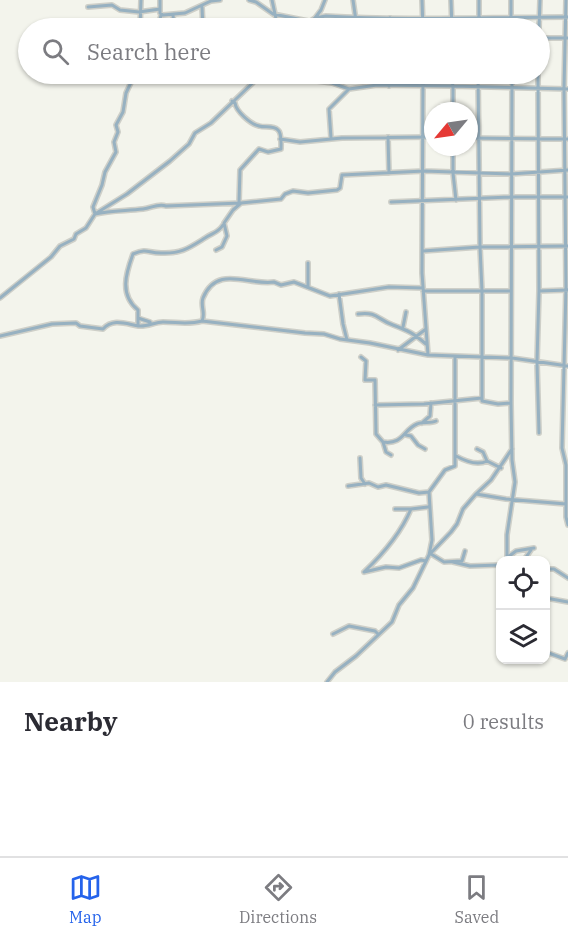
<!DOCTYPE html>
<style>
:root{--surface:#fff;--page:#f7f7f7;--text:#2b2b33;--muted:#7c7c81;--line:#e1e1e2;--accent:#2563eb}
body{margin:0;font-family:"IBM Plex Serif",serif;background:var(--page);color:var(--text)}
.controls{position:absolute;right:18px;bottom:18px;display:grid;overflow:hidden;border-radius:12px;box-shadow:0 2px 4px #0004}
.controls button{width:54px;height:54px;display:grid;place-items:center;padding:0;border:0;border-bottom:2px solid var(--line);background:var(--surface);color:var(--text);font:30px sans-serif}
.compass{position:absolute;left:424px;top:102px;width:54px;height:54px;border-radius:50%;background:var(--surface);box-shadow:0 2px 4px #0004;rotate:241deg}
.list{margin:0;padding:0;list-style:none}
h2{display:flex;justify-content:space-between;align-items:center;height:78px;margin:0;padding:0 24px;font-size:26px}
h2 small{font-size:20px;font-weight:400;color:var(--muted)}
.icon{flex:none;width:33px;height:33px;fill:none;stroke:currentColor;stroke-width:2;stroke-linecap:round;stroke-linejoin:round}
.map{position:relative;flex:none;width:568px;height:682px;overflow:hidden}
.search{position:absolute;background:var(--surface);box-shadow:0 2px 4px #0004;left:18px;right:18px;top:18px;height:66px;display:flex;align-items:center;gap:15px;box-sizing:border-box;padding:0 21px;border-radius:33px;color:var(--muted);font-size:22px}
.sheet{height:174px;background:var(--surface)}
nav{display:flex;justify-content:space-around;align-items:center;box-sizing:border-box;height:84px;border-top:2px solid var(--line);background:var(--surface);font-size:16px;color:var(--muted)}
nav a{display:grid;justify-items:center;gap:3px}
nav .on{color:var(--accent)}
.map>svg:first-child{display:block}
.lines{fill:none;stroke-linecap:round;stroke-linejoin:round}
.minor-casing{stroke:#cecfc8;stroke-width:6}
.minor{stroke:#97b1c1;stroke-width:3}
</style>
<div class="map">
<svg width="568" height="682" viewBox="0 0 568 682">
<rect width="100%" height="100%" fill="#f3f4ec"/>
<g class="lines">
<g class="minor-casing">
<path id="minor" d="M160,0V13L163,15L185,13L211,1L220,0
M249,0L256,2L273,14L308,21
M272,0L278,28
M353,0L357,28
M422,0L423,28
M451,0L452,28
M511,0V28
M566,0L564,89L566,287L562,448L566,465V517L568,525
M88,7L112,5L120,10L139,12L160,9
M202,7L203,28
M173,15L174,28
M315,18L321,10L325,0
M140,28L141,0
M158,28L161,15
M301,28L315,18L326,16C406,21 487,17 568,17
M389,28L390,18
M479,28V0
M539,28L540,0
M540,38H568
M135,74L126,93L123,112L116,125L118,132L114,142L116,152L105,172L102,185L93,207L95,214C111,210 127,211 143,209C152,208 158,203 166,206L241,203
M299,74L310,80L332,83L349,89L377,85L453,86V111
M389,74V86
M423,74L422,273L428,355
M451,74L453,86L568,89
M478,74L480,247L482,291V401L498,404L511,403
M538,74L539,291L537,362L539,433
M173,77V74
M232,101L235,103C236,111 250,124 259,126C265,128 273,125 278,130C282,133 281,144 281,149L268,152L259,149L240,170L239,202
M388,137L389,173
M331,138L329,109L349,89
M469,138L568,139
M280,139L300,142L342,138L433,137
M453,147V173L456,200
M391,202L511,197H568
M216,250L222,247L227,236L224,223L233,210L241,203L281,199L285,194L293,191L308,193L337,190L340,188L342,175L424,171L511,174L568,170
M423,251L480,247L568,246
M308,286V263
M423,291H511
M539,291L568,290
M339,294L343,324L347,340
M0,298L51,257L60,246L74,239L76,234L86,228L95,214L127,194L170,161L189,144L195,133L211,123L262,74
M358,314C377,311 378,320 393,325C409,331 413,333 426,344
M138,318L150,322
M202,321C206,313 200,306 203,298C217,264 248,286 274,282L281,285L294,282L330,296L389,287L423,288
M138,326V310C119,295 126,273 133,254C148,248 147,253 161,253C181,254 189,248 205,238C212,233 218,233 223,225
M403,327L406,312
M0,336L52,324L76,323L80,326L103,329C113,318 126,324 139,326C147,327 155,322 163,322C177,322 188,325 202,321L305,333L324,334L340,339L370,343L428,355L512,358L568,366
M398,350L426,329
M361,357L366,361L365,380H375L376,434L383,442
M375,405L424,404L482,398
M422,423L430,416L431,403
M406,435L411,436L418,445L425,449
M477,449L483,452L487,461
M391,455L386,452L383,442C403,445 403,430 417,424C423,421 430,424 436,421
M456,456C465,461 477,466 487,461L501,468
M360,458L361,478L365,484
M348,486L369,483L378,487L386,485L419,493L429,492
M476,494L506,499L566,504
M395,509H411
M431,554L444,562L462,561L465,551
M429,555L451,532L457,524L463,509L476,494L491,480L512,449
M508,557L516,551L534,548
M507,560V535L515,482L512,460L511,403L512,74
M524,560L531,550
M453,562L470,566L500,565
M546,569H554L568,578
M364,572C383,554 401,533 411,509L428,507
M364,572L386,567L399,568L421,560L426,561
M546,598L568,602
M333,634L349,626L375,631L378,634
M546,652L565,659L568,653
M327,682L335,672L356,656L392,622L399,605L413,588L429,555L432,540L429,492L445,470L455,466V356"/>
</g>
<use href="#minor" class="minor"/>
</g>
</svg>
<div class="controls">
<button><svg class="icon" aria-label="locate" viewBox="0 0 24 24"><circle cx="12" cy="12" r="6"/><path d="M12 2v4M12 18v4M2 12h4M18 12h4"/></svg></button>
<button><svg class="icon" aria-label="layers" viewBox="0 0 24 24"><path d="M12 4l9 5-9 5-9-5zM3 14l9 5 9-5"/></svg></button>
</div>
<svg class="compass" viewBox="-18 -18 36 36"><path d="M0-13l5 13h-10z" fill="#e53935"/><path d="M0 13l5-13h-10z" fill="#7c7c81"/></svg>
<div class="search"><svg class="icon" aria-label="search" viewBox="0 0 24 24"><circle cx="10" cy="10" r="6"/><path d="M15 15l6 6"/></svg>Search here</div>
</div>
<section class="sheet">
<h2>Nearby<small>0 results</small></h2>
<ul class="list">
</ul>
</section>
<nav>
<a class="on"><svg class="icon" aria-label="map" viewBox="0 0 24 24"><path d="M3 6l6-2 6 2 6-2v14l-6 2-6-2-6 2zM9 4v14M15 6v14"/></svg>Map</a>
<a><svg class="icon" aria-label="directions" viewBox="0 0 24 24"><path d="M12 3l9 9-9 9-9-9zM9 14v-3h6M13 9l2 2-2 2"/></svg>Directions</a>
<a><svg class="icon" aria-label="saved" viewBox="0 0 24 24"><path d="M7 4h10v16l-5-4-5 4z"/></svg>Saved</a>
</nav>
